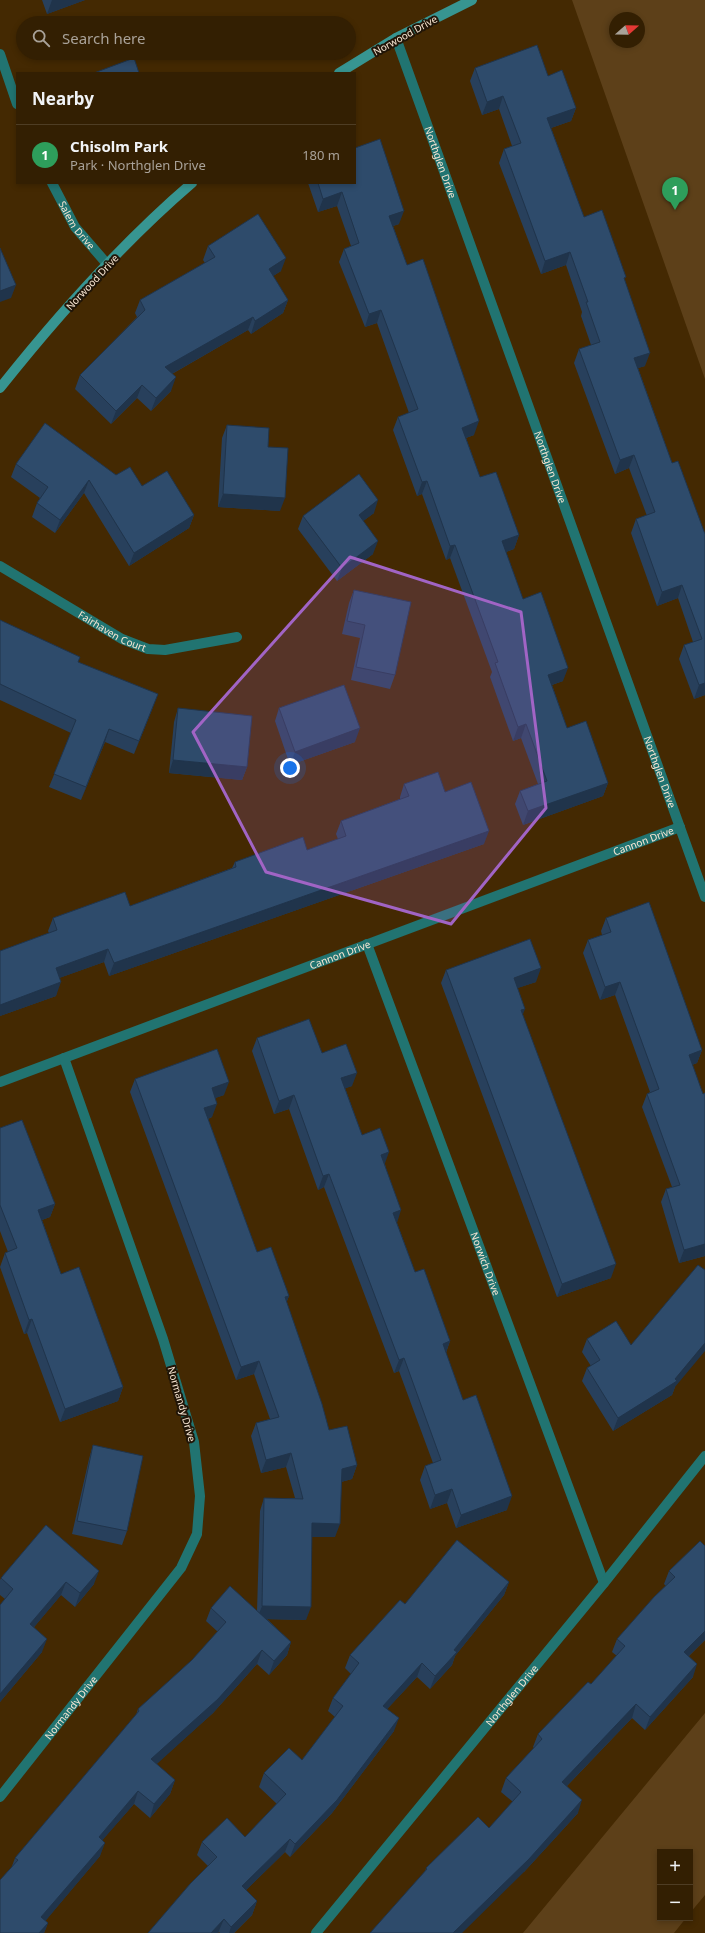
<!DOCTYPE html>
<meta charset="utf-8">
<style>
:root{--surface:#331f02;--page:#3b270c;--text:#f1f3f6;--muted:#a9a299;--line:#4e3d24;--accent:#0b8043}
body{margin:0;font-family:"Noto Sans",sans-serif;background:var(--page);color:var(--text)}
.controls{position:absolute;right:12px;bottom:12px;display:grid;overflow:hidden;border-radius:0px;box-shadow:0 2px 6px #0003}
.controls button{width:36px;height:36px;display:grid;place-items:center;padding:0;border:0;border-bottom:1px solid var(--line);background:var(--surface);color:var(--text);font:20px sans-serif}
.compass{position:absolute;left:609px;top:12px;width:36px;height:36px;border-radius:50%;background:var(--surface);box-shadow:0 2px 6px #0003;rotate:70deg}
.you{position:absolute;left:290px;top:768px;width:14px;height:14px;margin:-10px;border:3px solid #fff;border-radius:50%;background:#1a73e8;box-shadow:0 0 0 6px #1a73e833}
.badge{display:grid;place-items:center;width:26px;height:26px;border-radius:50%;background:var(--accent);color:#fff;font-size:13px;font-weight:700}
.pin{position:absolute;translate:-50% -33px;filter:drop-shadow(0 1px 2px #0008)}
.pin::after{content:'';position:absolute;top:21px;width:14px;height:12px;background:inherit;clip-path:polygon(0 0,100% 0,50% 100%)}
.list{margin:0;padding:0;list-style:none}
h2{display:flex;justify-content:space-between;align-items:center;height:52px;margin:0;padding:0 16px;font-size:17px}
h2 small{font-size:13px;font-weight:400;color:var(--muted)}
.list li{display:grid;grid-template-columns:26px 1fr auto;gap:12px;align-items:center;box-sizing:border-box;height:60px;padding:0 16px;border-top:1px solid var(--line)}
.list b{display:block;font-size:15px;white-space:nowrap}
.list p{margin:0;font-size:13px;white-space:nowrap;color:var(--muted)}
.list em{font-size:13px;font-style:normal;color:var(--muted)}
.icon{flex:none;width:22px;height:22px;fill:none;stroke:currentColor;stroke-width:2;stroke-linecap:round;stroke-linejoin:round}
.map{position:relative;flex:none;width:705px;height:1933px;overflow:hidden}
.search{position:absolute;background:var(--surface);box-shadow:0 2px 6px #0003;left:16px;top:16px;width:340px;height:44px;display:flex;align-items:center;gap:10px;box-sizing:border-box;padding:0 14px;border-radius:22px;color:var(--muted);font-size:15px}
.panel{position:absolute;background:var(--surface);box-shadow:0 2px 6px #0003;left:16px;top:72px;width:340px;height:112px;border-radius:0px}
.map>svg:first-child{display:block}
.green{fill:#5d4019;fill-rule:evenodd}
.lines{fill:none;stroke-linecap:round;stroke-linejoin:round}
.minor{stroke:#217471;stroke-width:10}
.secondary{stroke:#379591;stroke-width:10}
.wall{fill:#28405c}
.shaded-wall{fill:#20344b}
.building{fill:#2e4b6b;stroke:#20344b}
.marked{fill:#a164c5;fill-opacity:0.2;stroke:#a164c5;stroke-width:3;stroke-linejoin:round}
.labels{text-anchor:middle;dominant-baseline:central;stroke-width:4;stroke-linejoin:round;paint-order:stroke}
.street-label{font-size:10px;fill:#f9e7d4;stroke:#211507}
</style>
<div class="map">
<svg width="705" height="1933" viewBox="0 0 705 1933">
<rect width="100%" height="100%" fill="#442902"/>
<path class="green" d="M572,0H705V379ZM615,18H639V42H615Z
M705,1713V1895L690,1913V1852H660V1918H686L674,1933H523Z"/>
<g class="lines">
<g class="minor">
<path id="s1" d="M396,38L705,897"/>
<path d="M0,54L17,104"/>
<path id="s2" d="M52,183L75,227L107,264"/>
<path id="s3" d="M0,566L122,639L148,649L165,650L237,637"/>
<path id="s4" d="M367,944L604,1583"/>
<path id="s5" d="M0,1082L680,827"/>
<path id="s6" d="M0,1797L181,1568L197,1534L200,1496L194,1442L163,1339L64,1058"/>
<path id="s7" d="M316,1933L604,1583L705,1456"/>
</g>
<path class="secondary" d="M339,73L396,38L472,0
M0,388C58,315 121,244 192,183"/>
</g>
<path class="wall" d="M42,0H85L47,14Z
M475,68L548,76L576,108L571,121L551,128L584,217L625,281L645,366L638,368L672,463L705,534V695L694,699L679,659L684,645L693,642L678,598L657,606L631,533L636,519L647,516L629,468L615,474L574,363L579,349L591,345L581,316L582,312L566,265L541,274L499,163L504,149L512,146L499,109L482,115L470,81Z
M308,183H355L399,224L393,226L407,265L474,435L466,438L480,477L519,535L514,549L506,552L523,599L563,681L552,685L567,728L608,783L603,796L523,825L515,804L520,791L538,784L521,738L513,741L490,677L492,672L450,558L446,560L422,494L417,496L393,430L398,417L409,413L377,323L365,327L339,262L344,249L351,246L337,206L318,212Z
M208,246L281,271L273,276L288,300L283,313L251,334L248,330L172,374L171,391L151,411L137,398L111,424L75,389L80,375L137,317L135,313L140,300L205,263L203,260Z
M227,425L268,447L280,511L218,507L222,438Z
M16,464L116,475L142,486L194,515L189,528L129,566L84,493L55,533L32,517L37,503L40,498L11,477Z
M374,513L363,521L373,554L337,581L298,529L303,516Z
M354,590L395,675L390,689L351,680L360,638L342,634L349,603Z
M0,620L78,662L153,707L134,754L105,742L81,800L49,787L71,733L0,700Z
M178,708L247,767L242,780L169,773L174,722Z
M279,708L355,742L290,765L275,721Z
M404,784L445,792L484,844L109,976L104,962L59,978L56,996L0,1016V951L49,933L48,931L53,918L130,906L232,868L235,862L307,850L338,839L336,834L341,821L400,799V797Z
M606,918L702,1050L697,1063L692,1065L705,1256L679,1263L661,1202L666,1189L672,1187L642,1107L647,1094L650,1092L615,995L600,1000L583,953L588,940L602,935L601,931Z
M446,970L536,982L517,988L523,1015L611,1278L557,1297L441,983Z
M257,1038L322,1053L352,1086L345,1088L362,1135L385,1164L397,1223L415,1272L450,1341L446,1353L463,1400L507,1510L456,1528L447,1503L430,1509L420,1480L425,1466L433,1463L399,1371L394,1373L324,1187L318,1190L289,1109L274,1114L252,1051Z
M135,1079L224,1095L215,1098L212,1117L208,1119L257,1252L289,1296L286,1303L329,1430L357,1465L352,1479L341,1482L335,1537H312L306,1620L267,1619L291,1642L287,1655L269,1675L257,1664L213,1713L156,1764L175,1780L170,1794L150,1818L134,1804L102,1840L100,1856L45,1921L48,1923L44,1933H0L12,1866L15,1858L136,1715L138,1709L192,1660L218,1632L206,1621L211,1608L257,1611L260,1511L264,1498H295L286,1467L261,1473L251,1436L256,1423L270,1419L254,1374L236,1380L130,1092Z
M0,1128L55,1204L50,1217L42,1220L61,1274L123,1387L118,1401L60,1422L27,1333L24,1334L0,1267L5,1253L8,1252L0,1231Z
M587,1339L631,1345L675,1387L672,1395L613,1431L582,1381L587,1368L591,1366L582,1352Z
M93,1445L127,1531L122,1545L72,1534L89,1459Z
M46,1525L94,1584L75,1607L61,1595L34,1627L42,1652L0,1702V1605L5,1599L0,1595V1580L1,1578Z
M705,1546V1640L689,1656L693,1677L645,1730L632,1718L567,1786L578,1813L524,1872H425L426,1868L489,1828L513,1802L501,1792L506,1778L534,1748L533,1747L538,1734L591,1684L617,1656L612,1652L617,1639L666,1586L664,1584L669,1571Z
M509,1582L504,1595L455,1656L452,1665L430,1689L417,1677L387,1709L394,1731L332,1813L290,1857L285,1852L246,1890L257,1901L252,1915L234,1933H220L219,1932L218,1933H148L208,1866L197,1855L202,1842L245,1837L277,1804L259,1787L264,1773L302,1760L335,1717L328,1711L333,1698L351,1674L345,1668L350,1655L405,1604Z"/>
<path class="shaded-wall" d="M52,0H85L47,14Z
M503,96L499,109L482,115L487,102Z
M576,108L571,121L542,131L547,118Z
M342,192L337,206L318,212L323,199Z
M404,211L399,224L384,229L389,216Z
M570,252L566,265L541,274L545,261Z
M286,258L281,271L264,282L269,269Z
M16,285L11,298L0,302V291Z
M288,300L283,313L251,334L255,321Z
M381,310L377,323L365,327L369,314Z
M253,317L248,330L161,380L165,367Z
M650,353L645,366L629,371L634,358Z
M176,377L171,391L151,411L156,398Z
M142,385L137,398L111,424L116,411Z
M479,421L474,435L457,441L462,428Z
M634,455L629,468L615,474L620,460Z
M89,480L84,493L55,533L60,520Z
M427,481L422,494L417,496L422,482Z
M223,494L285,498L280,511L218,507Z
M378,500L374,513L354,528L359,515Z
M194,515L189,528L129,566L134,553Z
M519,535L514,549L497,555L502,541Z
M378,541L373,554L337,581L342,568Z
M455,545L450,558L446,560L450,546Z
M682,585L678,598L657,606L662,592Z
M568,668L563,681L543,688L548,675Z
M705,683V695L694,699L699,685Z
M158,694L153,707L134,754L139,741Z
M526,724L521,738L513,741L518,727Z
M360,728L355,742L290,765L295,752Z
M109,729L105,742L81,800L86,787Z
M173,760L247,767L242,780L169,773Z
M608,783L603,796L523,825L528,811Z
M489,831L484,844L109,976L114,963Z
M108,949L104,962L51,981L56,968Z
M541,968L536,982L509,991L514,978Z
M61,982L56,996L0,1016V1005Z
M620,982L615,995L600,1000L605,987Z
M525,1009L520,1022L521,1010Z
M702,1050L697,1063L684,1068L689,1055Z
M357,1073L352,1086L336,1092L341,1078Z
M229,1082L224,1095L207,1101L212,1088Z
M294,1095L289,1109L274,1114L279,1101Z
M217,1104L212,1117L199,1122L204,1108Z
M389,1152L384,1166L381,1155Z
M329,1174L324,1187L318,1190L323,1176Z
M55,1204L50,1217L33,1223L38,1210Z
M401,1210L397,1223L393,1213Z
M705,1244V1256L679,1263L684,1250Z
M616,1264L611,1278L557,1297L562,1284Z
M289,1296L284,1309L285,1297Z
M32,1319L27,1333L24,1334L29,1320Z
M450,1341L445,1355L443,1344Z
M705,1343V1351L675,1387L672,1395L613,1431L618,1418L675,1379Z
M404,1358L399,1371L394,1373L399,1360Z
M259,1361L254,1374L236,1380L241,1367Z
M123,1387L118,1401L60,1422L65,1409Z
M291,1453L286,1467L261,1473L266,1460Z
M357,1465L352,1479L337,1483L342,1469Z
M452,1489L447,1503L430,1509L435,1495Z
M512,1496L507,1510L456,1528L461,1515Z
M312,1523L340,1524L335,1537H308Z
M99,1571L94,1584L75,1607L80,1593Z
M66,1582L61,1595L25,1638L30,1624Z
M509,1582L504,1595L455,1656L452,1665L430,1689L435,1676L454,1650Z
M262,1606L311,1607L306,1620L257,1619Z
M705,1631V1640L679,1665L684,1652Z
M47,1639L42,1652L0,1702V1694Z
M291,1642L287,1655L269,1675L274,1661Z
M262,1650L257,1664L213,1713L147,1773L151,1759Z
M422,1663L417,1677L378,1719L383,1706Z
M697,1664L693,1677L645,1730L650,1717Z
M636,1704L632,1718L558,1795L562,1782Z
M399,1718L394,1731L332,1813L290,1857L295,1844Z
M175,1780L170,1794L150,1818L154,1804Z
M138,1791L134,1804L94,1850L99,1837Z
M582,1800L578,1813L524,1872L462,1933H453Z
M290,1839L285,1852L237,1899L242,1886Z
M105,1843L100,1856L37,1931L41,1917Z
M257,1901L252,1915L234,1933H229L231,1927Z
M224,1919L218,1933H211Z
M48,1923L44,1933H39Z"/>
<path class="building" d="M537,45L548,76L562,70L576,108L547,118L584,217L602,210L626,277L624,278L650,353L634,358L672,463L678,461L705,534V683L699,685L684,645L702,639L682,585L662,592L636,519L655,512L634,455L620,460L579,349L600,342L586,302H588L570,252L545,261L504,149L521,143L503,96L487,102L475,68Z
M134,58L139,73H94Z
M380,139L404,211L389,216L407,265L423,259L479,421L462,428L480,477L496,472L519,535L502,541L523,599L541,592L568,668L548,675L567,728L586,721L608,783L528,811L520,791L547,781L526,724L518,727L495,663L498,662L455,545L450,546L427,481L422,482L398,417L418,409L381,310L369,314L344,249L359,243L342,192L323,199L318,183H355V148Z
M258,214L286,258L269,269L288,300L255,321L253,317L165,367L176,377L156,398L142,385L116,411L80,375L145,310L140,300L215,257L208,246Z
M0,248L16,285L0,291Z
M45,423L116,475L130,467L142,486L167,471L194,515L134,553L89,480L60,520L37,503L48,487L16,464Z
M227,425L269,428L268,447L288,448L285,498L223,494Z
M359,474L378,500L359,515L378,541L342,568L303,516Z
M354,590L411,602L395,675L356,667L365,625L347,621Z
M0,620L80,657L78,662L158,694L139,741L109,729L86,787L54,774L76,720L0,684Z
M344,685L360,728L295,752L279,708Z
M178,708L252,716L247,767L173,760Z
M438,772L445,792L471,782L489,831L114,963L108,949L56,968L61,982L0,1005V951L57,930L53,918L125,892L130,906L236,867L235,862L303,837L307,850L346,836L341,821L409,796L404,784Z
M649,902L702,1050L689,1055L703,1094L705,1093V1244L684,1250L666,1189L680,1185L647,1094L659,1089L620,982L605,987L588,940L611,932L606,918Z
M530,939L541,968L514,978L525,1009L521,1010L616,1264L562,1284L446,970Z
M309,1019L322,1053L346,1044L357,1073L341,1078L362,1135L380,1128L389,1152L381,1155L401,1210L393,1213L415,1272L424,1269L450,1341L443,1344L463,1400L476,1395L512,1496L461,1515L452,1489L435,1495L425,1466L441,1460L404,1358L399,1360L329,1174L323,1176L294,1095L279,1101L257,1038Z
M217,1049L229,1082L212,1088L217,1104L204,1108L257,1252L271,1247L289,1296L285,1297L322,1404L329,1430L347,1426L357,1465L342,1469L340,1524L312,1523L311,1607L262,1606L264,1498L303,1499L291,1453L266,1460L256,1423L279,1417L259,1361L241,1367L135,1079Z
M22,1120L55,1204L38,1210L61,1274L79,1267L123,1387L65,1409L32,1319L29,1320L5,1253L17,1248L0,1205V1128Z
M698,1265L705,1270V1343L675,1379L677,1381L618,1418L587,1368L600,1360L587,1339L616,1321L631,1345Z
M93,1445L143,1456L127,1531L77,1521Z
M46,1525L99,1571L80,1593L66,1582L30,1624L47,1639L0,1694V1605L13,1589L1,1578Z
M457,1540L509,1582L454,1650L457,1652L435,1676L422,1663L383,1706L399,1718L337,1800L295,1844L290,1839L242,1886L257,1901L231,1927L224,1919L211,1933H148L190,1884L217,1857L202,1842L227,1818L245,1837L286,1794L264,1773L289,1748L302,1760L343,1706L333,1698L359,1663L350,1655L400,1600L405,1604Z
M700,1541L705,1546V1631L684,1652L697,1664L650,1717L636,1704L562,1782L582,1800L529,1859L453,1933H370L427,1869L426,1868L478,1817L489,1828L521,1792L506,1778L542,1739L538,1734L588,1682L591,1684L625,1646L617,1639L654,1597L675,1577L669,1571Z
M230,1586L291,1642L274,1661L262,1650L218,1699L151,1759L175,1780L154,1804L138,1791L99,1837L105,1843L41,1917L48,1923L39,1933H0V1880L18,1860L15,1858L139,1711L138,1709L192,1660L226,1622L211,1608Z"/>
<path class="marked" d="M350,557L521,612L546,808L451,924L266,872L193,732Z"/>
<g class="labels">
<g class="street-label">
<text transform="translate(405 35) rotate(-29)">Norwood Drive</text>
<text stroke="none"><textPath href="#s1" startOffset="132">Northglen Drive</textPath></text>
<text stroke="none"><textPath href="#s2" startOffset="49">Salem Drive</textPath></text>
<text transform="translate(92 282) rotate(-47)">Norwood Drive</text>
<text stroke="none"><textPath href="#s1" startOffset="456">Northglen Drive</textPath></text>
<text stroke="none"><textPath href="#s3" startOffset="130">Fairhaven Court</textPath></text>
<text stroke="none"><textPath href="#s1" startOffset="780">Northglen Drive</textPath></text>
<text stroke="none"><textPath href="#s5" startOffset="687">Cannon Drive</textPath></text>
<text stroke="none"><textPath href="#s5" startOffset="363">Cannon Drive</textPath></text>
<text stroke="none"><textPath href="#s4" startOffset="341">Norwich Drive</textPath></text>
<text transform="translate(182 1404) rotate(74)">Normandy Drive</text>
<text stroke="none"><textPath href="#s7" startOffset="308">Northglen Drive</textPath></text>
<text stroke="none"><textPath href="#s6" startOffset="114">Normandy Drive</textPath></text>
</g>
</g>
</svg>
<div class="controls">
<button>+</button>
<button>−</button>
</div>
<svg class="compass" viewBox="-18 -18 36 36"><path d="M0-13l5 13h-10z" fill="#e53935"/><path d="M0 13l5-13h-10z" fill="#a9a299"/></svg>
<div class="you"></div>
<div class="pin badge" style="left:675px;top:210px;background:#2e9e5b">1</div>
<div class="search"><svg class="icon" aria-label="search" viewBox="0 0 24 24"><circle cx="10" cy="10" r="6"/><path d="M15 15l6 6"/></svg>Search here</div>
<section class="panel">
<h2>Nearby<small></small></h2>
<ul class="list">
<li><span class="badge" style="background:#2e9e5b">1</span><div><b>Chisolm Park</b><p>Park · Northglen Drive</p></div><em>180 m</em></li>
</ul>
</section>
</div>
